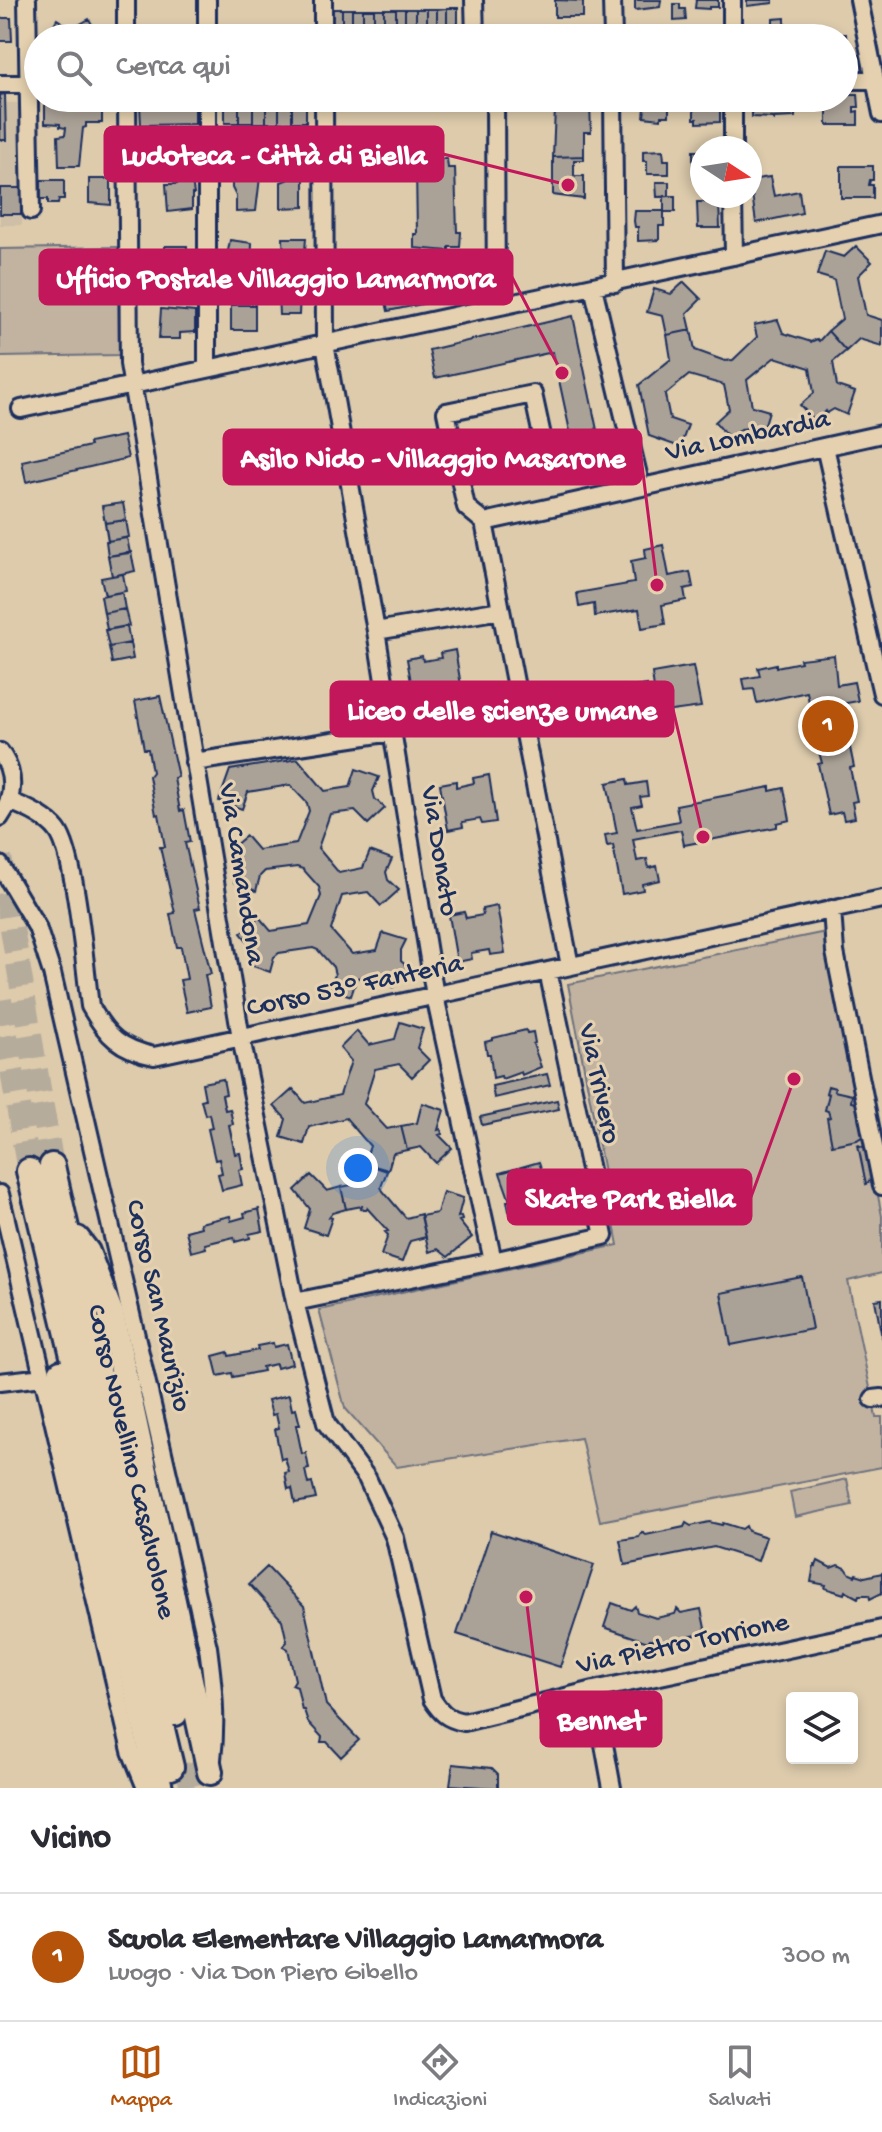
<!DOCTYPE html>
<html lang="it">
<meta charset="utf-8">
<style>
:root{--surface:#fff;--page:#f7f7f7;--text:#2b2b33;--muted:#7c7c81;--line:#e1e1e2;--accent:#b45309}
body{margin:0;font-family:"Gochi Hand",sans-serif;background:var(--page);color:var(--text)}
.controls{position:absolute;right:24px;bottom:24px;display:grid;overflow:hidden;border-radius:8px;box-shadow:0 4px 12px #0003}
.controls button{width:72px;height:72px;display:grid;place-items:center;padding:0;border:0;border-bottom:2px solid var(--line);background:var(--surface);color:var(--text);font:40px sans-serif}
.compass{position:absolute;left:690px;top:136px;width:72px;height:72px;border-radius:50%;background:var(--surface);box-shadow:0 4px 12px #0003;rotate:102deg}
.you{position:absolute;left:358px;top:1168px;width:28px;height:28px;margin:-20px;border:6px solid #fff;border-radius:50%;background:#1a73e8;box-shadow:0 0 0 12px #1a73e833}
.badge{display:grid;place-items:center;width:52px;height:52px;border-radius:50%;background:var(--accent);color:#fff;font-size:26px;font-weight:700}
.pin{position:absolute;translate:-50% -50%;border:4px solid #fff;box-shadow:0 2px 8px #0006}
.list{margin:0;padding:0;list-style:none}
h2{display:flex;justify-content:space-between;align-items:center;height:104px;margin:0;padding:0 32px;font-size:34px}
h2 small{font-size:26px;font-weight:400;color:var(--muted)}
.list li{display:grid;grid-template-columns:52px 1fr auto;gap:24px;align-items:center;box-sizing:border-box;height:128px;padding:0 32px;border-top:2px solid var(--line)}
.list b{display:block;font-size:30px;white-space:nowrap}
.list p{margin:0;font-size:26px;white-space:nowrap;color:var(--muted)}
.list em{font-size:26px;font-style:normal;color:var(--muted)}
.icon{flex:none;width:44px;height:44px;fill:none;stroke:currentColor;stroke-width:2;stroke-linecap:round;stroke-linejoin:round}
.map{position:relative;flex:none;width:882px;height:1788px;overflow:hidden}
.search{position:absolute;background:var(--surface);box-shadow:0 4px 12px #0003;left:24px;right:24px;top:24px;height:88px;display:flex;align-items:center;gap:20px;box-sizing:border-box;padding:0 28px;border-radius:44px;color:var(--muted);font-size:30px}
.sheet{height:232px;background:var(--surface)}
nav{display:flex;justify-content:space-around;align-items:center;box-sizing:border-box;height:112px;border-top:2px solid var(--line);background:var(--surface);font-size:22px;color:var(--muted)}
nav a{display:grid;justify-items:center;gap:4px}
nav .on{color:var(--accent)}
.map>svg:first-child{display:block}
.built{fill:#cebfa6}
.green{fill:#c1b3a0;stroke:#6e717f;stroke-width:2}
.building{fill:#aba297;stroke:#1b2f5e;stroke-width:2}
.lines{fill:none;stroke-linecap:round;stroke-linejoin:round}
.highway-tunnel{stroke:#b6ac9c;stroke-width:24;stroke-dasharray:24 12;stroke-linecap:butt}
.minor-casing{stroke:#1b2f5e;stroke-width:22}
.highway-casing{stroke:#1b2f5e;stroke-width:30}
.minor{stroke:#e5d1af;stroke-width:16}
.highway{stroke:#e5d1af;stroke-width:24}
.labels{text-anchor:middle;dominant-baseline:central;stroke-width:6;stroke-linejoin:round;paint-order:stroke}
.street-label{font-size:28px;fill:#1b2f5e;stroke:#e5d1af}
.leader{fill:none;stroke:#c2185b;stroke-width:3}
.callout-dot{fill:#c2185b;stroke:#e5d1af;stroke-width:3}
.callout{fill:#c2185b;stroke:#c2185b;stroke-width:3}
.callout-label{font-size:30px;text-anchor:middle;font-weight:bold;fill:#fff}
</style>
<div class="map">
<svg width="882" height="1788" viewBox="0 0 882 1788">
<rect width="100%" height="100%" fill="#ddcbac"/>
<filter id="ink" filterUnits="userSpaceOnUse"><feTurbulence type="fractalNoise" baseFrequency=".0125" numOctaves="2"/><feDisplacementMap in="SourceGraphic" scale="16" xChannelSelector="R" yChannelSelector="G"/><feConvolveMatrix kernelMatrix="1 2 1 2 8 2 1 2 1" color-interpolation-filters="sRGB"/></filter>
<g filter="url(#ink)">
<path class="built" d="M5,94L6,103H21L22,225H0V95Z"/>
<path class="green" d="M118,247L119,355L0,357V249Z
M826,932L882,1216V1273L848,1281L876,1417H882V1467L600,1521L581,1438L397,1467L345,1408L319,1310L618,1245L568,984Z
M847,1479L852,1505L795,1517L790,1492Z"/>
<path class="building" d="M555,0L583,1V17H555Z
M635,0H661L660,7L635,10Z
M696,0H718V7H709V9L695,8Z
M747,0H773V3L747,6Z
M674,4H680V9H685L686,20L674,21Z
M447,8H458V24H447Z
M447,8V24H437V9Z
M332,9H342V25L332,26Z
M342,9H352V25H342Z
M352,9H363V25H352Z
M363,9H374V25H363Z
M374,9H384V25H374Z
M384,9H396V25H384Z
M396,9H405V25H396Z
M405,9H416V25H405Z
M416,9H427V24L416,25Z
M427,9H437V24H427Z
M0,18H11L12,41H0Z
M785,18V38H750V30L773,32V19Z
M57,19L70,27L71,25L75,27L89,19L100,38H46Z
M700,28H711V34H719V38H688V33H700Z
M647,31H668V38H646Z
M803,34H846L847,58H844V38H803Z
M5,94L6,140H0V95Z
M844,94H858L859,107H854V112L858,111V125H827V98H844Z
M646,98H665V104H669V116H661V119L644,117Z
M694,98H720V122L697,123V119H694Z
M752,98H796L795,117L774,118V120L772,118L752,117Z
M306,102V122H292V103Z
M64,103L65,106H82L83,103H102V123H86V127L83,128L79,166H59L58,136L65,135L66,128L60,127V124L45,123V104Z
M225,103H239V123H225Z
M239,103H253V123H239Z
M253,103H266V123H253Z
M266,103H279V123H266Z
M279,103H292V122L279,123Z
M573,103H590L591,132H584V156L553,157L555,108H573Z
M140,104H195V124L141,125Z
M663,150L664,160H669V174H647V161H643V151Z
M693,151H702V178H693Z
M584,156V160H574V176H584V199L553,195V157Z
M424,159H447L448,168H455L457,232H461L460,247H449V251L414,248V234H417L416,168H424Z
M841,166H873V180H870L869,185H873V198H841Z
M260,177L256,211L236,212V196L232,188V181Z
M770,177L774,196L799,191L802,213L756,223L750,180Z
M89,179H111V205L89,203Z
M289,179H304V207L281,208V182Z
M41,180H64V199H59L58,204H48V199H41Z
M177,181H192L194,194H192V209L168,212L166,184H177Z
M656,182H669V196L657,197Z
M0,188H21V214H0Z
M664,196H675V212H664V226H659V240L638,241V227H635L634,221L635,211H664Z
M697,202H719L720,228H698Z
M283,238H306L304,263H284Z
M230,240L252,243L251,268L230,267L228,251Z
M165,246H187L186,276L165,279L163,262H165Z
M856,246L872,262L858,276L866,315L882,320V346L859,339L846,351L828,331L842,319L834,280L817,275L825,251L844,257Z
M454,259H470L471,282L475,281L477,292L455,297L454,293L426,299L427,303L388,311L384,293L453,276Z
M684,282L701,299L687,313L691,330L667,335L663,316L647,312L654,289L671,294Z
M300,292L299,315H279L278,293Z
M231,305H255V330H231Z
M161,309L195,312V332L180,333V339H159Z
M573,316L597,430L571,436L553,352L435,378L429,350Z
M778,320L783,333L811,342L817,339L819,341L828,331L846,351L833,362L837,386L855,392L847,415L834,409L827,413L826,411L816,422L800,405L814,393L810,368L775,357L747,380L752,406L769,411L762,434L749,428L741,429L731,440L715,422L729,409L724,385L689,375L665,395L670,419L688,425L680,447L649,436L639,385L671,359L667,335L691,330L695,350L725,361L733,360L757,337L754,325Z
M123,436L128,458L26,482L22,461L90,446L89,443Z
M123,503L126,520L105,523L102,506Z
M126,520L129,537L108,541L105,523Z
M127,538L130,553L108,556L106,541Z
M663,545L669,576L690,572L693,587L684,589L686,600L662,605L665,624L642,628L639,609L595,616L594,604L579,607L577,593L634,583L631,561L646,558L645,549Z
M131,552L135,571L112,576L108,556Z
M123,574L126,591L105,595L101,578Z
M122,592L125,609L104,613L101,596Z
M125,609L129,626L107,630L104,613Z
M127,626L130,643L109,647L105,630Z
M130,643L133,659L112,663L109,647Z
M455,650L463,697L448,699L447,693L429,697L431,702L415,705L407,659L422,656L423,661L441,658L440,653Z
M834,655L837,685L854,682L858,701L841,704L854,767L850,768L857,801L852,802L855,818L844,820L842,812L829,815L818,764L822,763L807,709L810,708L807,692L757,703L754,689L745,690L743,679L760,676L758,668L776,664V667L801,662L800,659Z
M693,666L701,707L628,717L630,728L588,735L581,693L623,686V689L647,685V690L654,689L652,673Z
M160,696L178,777L174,778L180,811L184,810L190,842L185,843L200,908L195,909L211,974L205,975L211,1007L187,1012L180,980L187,979L181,947H177L170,914L175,913L160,847H165L159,814L156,815L149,776L152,772L148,749H144L135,701Z
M298,759L325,791L350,787L356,769L379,777L373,791L375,799L385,808L368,824L355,811L330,814L318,848L339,873L363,868L370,851L392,859L386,872L388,880L399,890L381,906L368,892L342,896L331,930L352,954L377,950L383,933L406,940L401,950V961L412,971L393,987L381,974L357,978L351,996L329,988L335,975L333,967L318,950L313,948L279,953L274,957L270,972L247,964L253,948L241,933L259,917L271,931L309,925L321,896L319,887L303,869L297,867L265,871L260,876L256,891L234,882L240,865L228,851L246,836L258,850L296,844L309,811L307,803L290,785L248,792L242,809L219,801L230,770Z
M489,775L496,822L482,824L480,819L462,822L463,827L448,830L440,784L456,781V787L474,783L473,778Z
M627,779L628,785L646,782L648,796L640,797L642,805L632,807L637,829L679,821L676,805L770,787V791L784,788L790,820L777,823V827L684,845L681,830L633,839L637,861L647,859L649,868L657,866L660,880L642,884L643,890L622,894L613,845L607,846L605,835L617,833L607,783Z
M497,906L505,953L490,955L489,950L471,953L472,959L457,962L449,915L464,912L466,918L483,915L482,909Z
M400,1022L423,1029L417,1048L429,1060L412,1077L399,1064L375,1069L364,1104L387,1129L401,1126L407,1150L393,1153L388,1170L364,1163L370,1146L346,1118L309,1127L304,1144L281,1137L286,1119L274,1106L293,1089L305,1103L340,1095L351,1061L340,1048L357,1031L369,1045L395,1039Z
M526,1030L527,1033L533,1032L535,1043L533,1044L541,1067L522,1075L521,1072L502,1079L501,1076L493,1078L490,1054H487L485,1042L493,1040V1038Z
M547,1074L550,1085L494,1098L492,1086Z
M223,1079L226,1094L222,1095L225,1110L230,1109L233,1124L229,1125L235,1154L240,1153L243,1169L239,1170L242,1185L222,1190L218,1174L222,1173L219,1159L215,1160L208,1129L212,1128L209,1114L205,1115L201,1100L205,1099L202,1083Z
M828,1086L835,1088L834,1091L852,1095L851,1102L856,1103L858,1107L863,1132V1136L857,1140L832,1145L827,1118L830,1117L828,1111L825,1110L829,1094L826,1093Z
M557,1100L559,1109L482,1125L480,1117Z
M422,1103L444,1110L438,1130L441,1129L442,1134L439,1135L452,1148L436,1163L421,1147L407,1150L401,1126L417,1123Z
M858,1145L866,1148L872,1179L866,1184Z
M539,1162L544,1177L540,1179L542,1190L546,1189L548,1204L509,1211L507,1201H510L500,1173Z
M364,1163L387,1171L381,1187L383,1191L406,1218L421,1214L426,1237L410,1241L402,1262L381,1255L388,1235L385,1232L388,1231L367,1208L366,1210L361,1209L362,1206L346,1209L341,1187L357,1184Z
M311,1175L327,1191L341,1187L346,1209L332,1213L329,1217L332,1218L326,1235L304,1228L310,1209L295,1190Z
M443,1192L463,1198L458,1217L461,1216L462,1220L459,1221L472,1237L448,1257L438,1249L429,1252L421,1216L437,1213Z
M259,1209L263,1231L249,1234L250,1238L235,1242L234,1237L205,1244L206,1248L191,1252L186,1231L201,1227L200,1223L230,1216L231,1221L245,1217L244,1213Z
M802,1277L812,1329L731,1345L721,1293Z
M882,1299V1338L875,1300Z
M273,1343L274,1347L287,1344L292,1364L277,1368L276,1364L262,1367L263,1371L233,1377L232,1373L218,1376L213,1356L228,1352L229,1356L258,1350L257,1346Z
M289,1395L292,1410L296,1409L300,1425H296L302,1454L306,1453L309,1469L305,1470L308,1484L312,1483L316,1499L295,1503L292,1488L288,1489L285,1473L289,1472L285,1458L281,1459L275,1429L279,1428L276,1414L272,1415L268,1400Z
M709,1522L722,1525L723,1523L742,1529L746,1526L748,1531L766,1537L758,1561L714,1547L625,1565L620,1540L639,1537L642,1532L646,1535L684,1527L686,1523L691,1526Z
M491,1531L594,1565L560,1667L457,1634Z
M818,1561L831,1568L838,1565L846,1568L850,1574L855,1576L856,1574L865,1577L882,1573V1593L870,1599L869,1595H859L858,1598L845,1591L844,1594L825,1588L826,1585L811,1582L814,1565L816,1566Z
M267,1567L304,1606L326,1705L359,1740L341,1757L327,1742H321L322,1737L308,1722L304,1710H302L297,1687L292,1685L295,1680L288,1649L283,1646L287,1642L282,1620L249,1584Z
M612,1603L631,1610L635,1606L637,1612L656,1618L675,1614L677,1609L681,1613L701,1609L706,1633L660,1643V1640H649L648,1642L604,1627Z
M453,1764L492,1768L498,1774V1788L450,1785Z"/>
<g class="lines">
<path class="highway-tunnel" d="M0,857L52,1166
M0,1000L29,1171
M186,1763L192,1788"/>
<g class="minor-casing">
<path id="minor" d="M27,0L31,211
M126,0V38
M323,0V38
M474,0L475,38
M612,0L613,38
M732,0V38
M859,0L882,114
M207,38V0
M844,80H875
M0,84H38
M127,98L129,364L241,1038L295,1302L326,1423L367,1478L395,1538L432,1699C441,1713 447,1719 464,1722L594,1690L882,1629
M207,98V368
M495,98L496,307
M613,98L615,283
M733,98V148
M733,196L734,256
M593,287L641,487
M21,409L882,224
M825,447L882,694
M484,522L466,507L446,412L533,394L547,459L629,443
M501,610L570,966
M376,631L501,610L484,522L882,434
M0,752C15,772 15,796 0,817
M194,762L392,732
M9,801C25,807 46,816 57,830C76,854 85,970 90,1006C107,1036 120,1049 154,1056L882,899
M0,865L37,927L52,973L208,1647C213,1685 217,1721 212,1759
M832,909L835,952L882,1186
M0,1194L131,1751L146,1788
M493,1261L604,1236L548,971
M295,1302L493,1261L435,996L376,631L325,344L324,98
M0,1382L43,1377
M873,1399L882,1398
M594,1690L612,1788"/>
</g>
<g class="highway-casing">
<path id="highway" d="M52,1166L175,1713
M29,1171L171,1767
M77,1239L87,1252L111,1314L210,1772
M61,1373L160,1788"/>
</g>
<use href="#minor" class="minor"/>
<use href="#highway" class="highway"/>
</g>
</g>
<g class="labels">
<g class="street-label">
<text transform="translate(748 437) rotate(-12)">Via Lombardia</text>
<text transform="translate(438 851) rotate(81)">Via Donato</text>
<text transform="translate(240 874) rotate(81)">Via Camandona</text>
<text transform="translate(355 987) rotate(-12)">Corso 53° Fanteria</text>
<text transform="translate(598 1084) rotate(78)">Via Trivero</text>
<text transform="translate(157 1306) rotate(77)">Corso San Maurizio</text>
<text transform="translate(130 1462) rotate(77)">Corso Novellino Casalvolone</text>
<text transform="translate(683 1645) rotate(-12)">Via Pietro Torrione</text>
</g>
</g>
<path class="leader" d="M568 185L443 154M562 373L512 277M657 585L641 457M703 837L673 709M794 1079L751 1197M526 1597L541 1719"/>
<g class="callout-dot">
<circle cx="568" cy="185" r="8"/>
<circle cx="562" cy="373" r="8"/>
<circle cx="657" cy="585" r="8"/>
<circle cx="703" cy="837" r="8"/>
<circle cx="794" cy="1079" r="8"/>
<circle cx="526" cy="1597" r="8"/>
</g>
<g class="callout">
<rect x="105" y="127" width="338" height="54" rx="8"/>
<rect x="40" y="250" width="472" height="54" rx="8"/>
<rect x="224" y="430" width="417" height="54" rx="8"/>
<rect x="331" y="682" width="342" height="54" rx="8"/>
<rect x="508" y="1170" width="243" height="54" rx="8"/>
<rect x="541" y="1692" width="120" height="54" rx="8"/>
</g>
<g class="callout-label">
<text x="274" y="164">Ludoteca - Città di Biella</text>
<text x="276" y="287">Ufficio Postale Villaggio Lamarmora</text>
<text x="433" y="467">Asilo Nido - Villaggio Masarone</text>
<text x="502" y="719">Liceo delle scienze umane</text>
<text x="630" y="1207">Skate Park Biella</text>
<text x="601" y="1729">Bennet</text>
</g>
</svg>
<div class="controls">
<button><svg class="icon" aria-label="layers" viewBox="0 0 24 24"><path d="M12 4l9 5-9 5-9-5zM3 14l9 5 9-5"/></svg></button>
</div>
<svg class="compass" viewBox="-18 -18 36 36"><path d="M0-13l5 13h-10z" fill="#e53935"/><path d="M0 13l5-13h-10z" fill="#7c7c81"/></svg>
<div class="you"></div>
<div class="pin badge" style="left:828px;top:726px">1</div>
<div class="search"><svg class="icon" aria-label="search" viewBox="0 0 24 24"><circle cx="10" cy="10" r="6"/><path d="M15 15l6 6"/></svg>Cerca qui</div>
</div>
<section class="sheet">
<h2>Vicino<small></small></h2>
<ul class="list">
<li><span class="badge">1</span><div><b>Scuola Elementare Villaggio Lamarmora</b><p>Luogo · Via Don Piero Gibello</p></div><em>300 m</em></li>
</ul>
</section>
<nav>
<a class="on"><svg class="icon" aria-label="map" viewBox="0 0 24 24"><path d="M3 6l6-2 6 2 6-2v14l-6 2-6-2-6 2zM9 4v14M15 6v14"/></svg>Mappa</a>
<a><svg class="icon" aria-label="directions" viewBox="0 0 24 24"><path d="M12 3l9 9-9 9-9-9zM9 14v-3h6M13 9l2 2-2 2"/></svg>Indicazioni</a>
<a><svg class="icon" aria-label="saved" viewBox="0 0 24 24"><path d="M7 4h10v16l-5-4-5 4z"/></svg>Salvati</a>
</nav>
